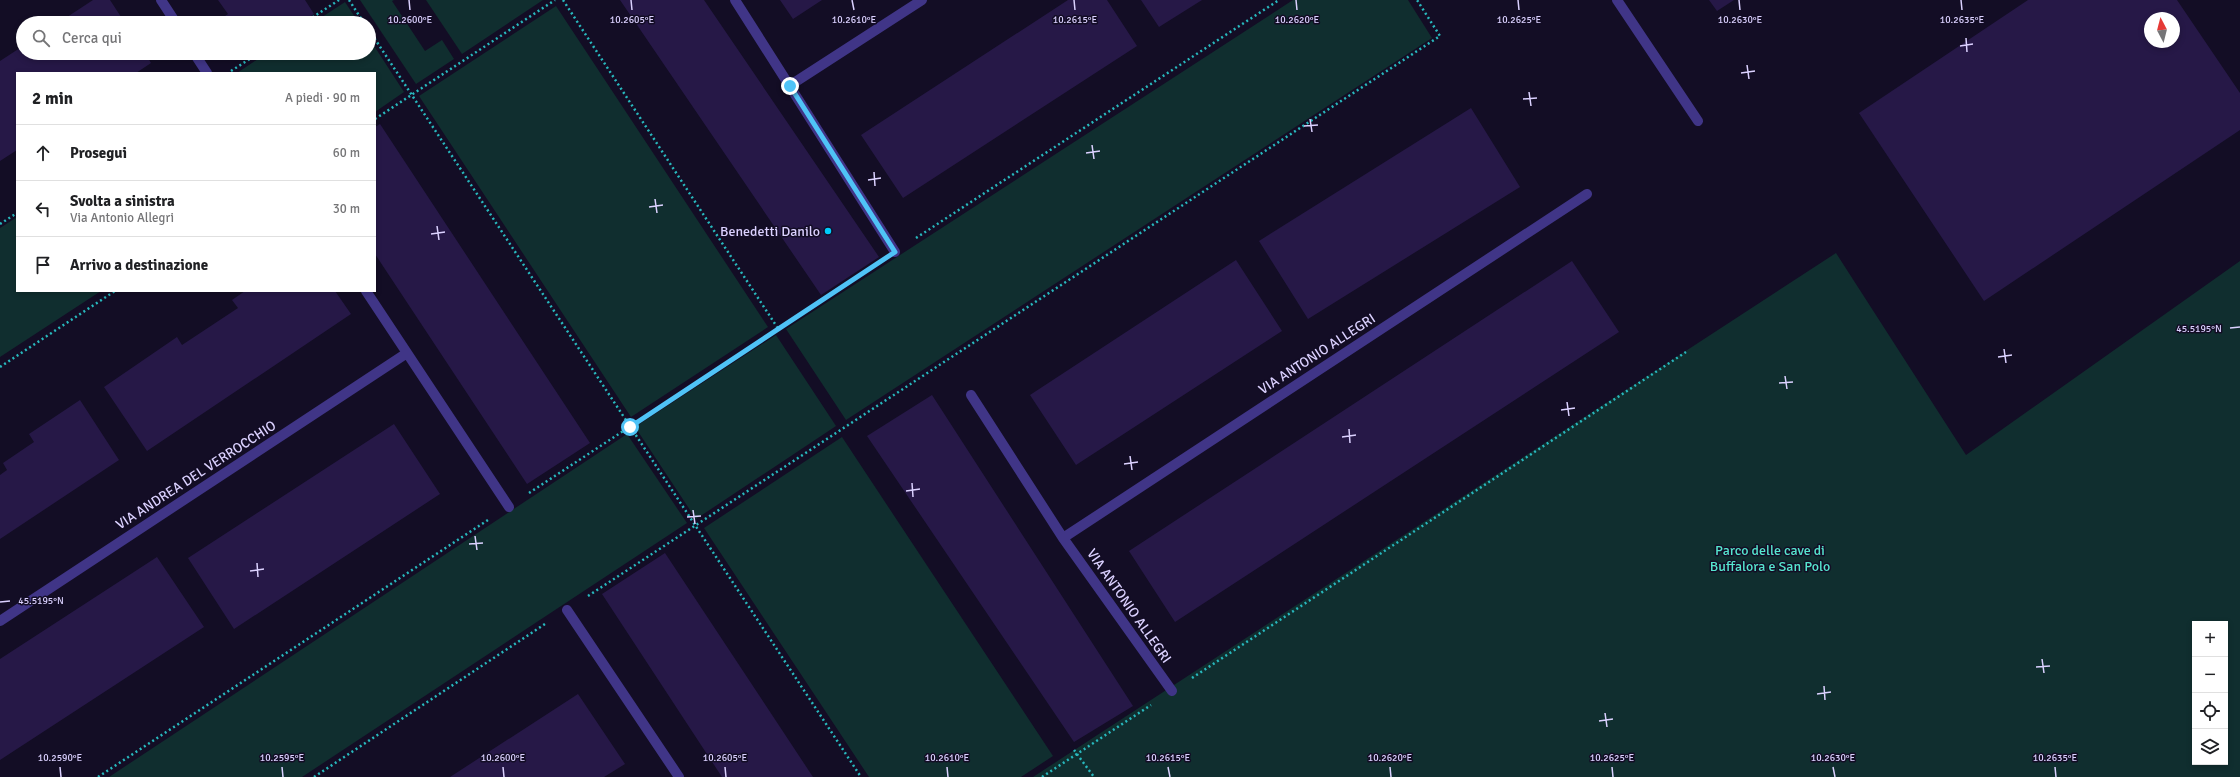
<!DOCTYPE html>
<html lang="it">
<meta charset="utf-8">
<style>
:root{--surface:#fff;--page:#f2f2f2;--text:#202124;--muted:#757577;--line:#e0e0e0}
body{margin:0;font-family:Signika,sans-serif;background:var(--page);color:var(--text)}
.controls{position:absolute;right:12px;bottom:12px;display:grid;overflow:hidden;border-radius:0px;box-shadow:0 2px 6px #0003}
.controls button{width:36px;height:36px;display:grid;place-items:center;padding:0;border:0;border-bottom:1px solid var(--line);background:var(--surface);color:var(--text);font:20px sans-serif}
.compass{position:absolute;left:2144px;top:12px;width:36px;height:36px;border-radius:50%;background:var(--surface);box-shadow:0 2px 6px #0003;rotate:353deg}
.stop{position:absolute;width:12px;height:12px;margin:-9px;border:3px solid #4fc3f7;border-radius:50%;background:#fff}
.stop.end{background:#4fc3f7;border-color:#fff;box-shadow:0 1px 4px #0008}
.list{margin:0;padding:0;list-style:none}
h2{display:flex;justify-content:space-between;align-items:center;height:52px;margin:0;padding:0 16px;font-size:17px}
h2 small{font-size:13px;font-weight:400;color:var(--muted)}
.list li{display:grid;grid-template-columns:26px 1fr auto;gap:12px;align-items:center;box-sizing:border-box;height:56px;padding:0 16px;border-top:1px solid var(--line)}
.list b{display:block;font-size:15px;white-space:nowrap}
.list p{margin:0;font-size:13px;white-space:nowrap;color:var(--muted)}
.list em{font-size:13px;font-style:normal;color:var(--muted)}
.icon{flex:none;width:22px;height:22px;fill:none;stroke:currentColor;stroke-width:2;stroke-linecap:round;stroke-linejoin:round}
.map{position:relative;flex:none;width:2240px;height:777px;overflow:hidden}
.search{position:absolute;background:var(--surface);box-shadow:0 2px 6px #0003;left:16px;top:16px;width:360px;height:44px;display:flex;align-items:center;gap:10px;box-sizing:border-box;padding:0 14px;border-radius:22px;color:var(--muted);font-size:15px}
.panel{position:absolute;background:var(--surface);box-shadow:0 2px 6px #0003;left:16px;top:72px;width:360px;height:220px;border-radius:0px}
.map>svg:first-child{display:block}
.green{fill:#102e2f;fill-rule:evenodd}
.building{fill:#261847;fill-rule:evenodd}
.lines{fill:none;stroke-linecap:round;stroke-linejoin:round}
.path{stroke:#28b8bd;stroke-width:2.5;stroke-dasharray:2 3;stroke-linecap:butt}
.minor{stroke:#403587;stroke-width:10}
.route{stroke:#4fc3f7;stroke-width:5}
.ticks{fill:none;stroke:#dbd1ff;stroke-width:1.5}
.poi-dot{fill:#00ccfc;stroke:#130d25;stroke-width:1.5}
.labels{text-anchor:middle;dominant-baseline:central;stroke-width:3;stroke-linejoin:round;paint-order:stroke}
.poi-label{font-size:14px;fill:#dbd1ff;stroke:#130d25;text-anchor:end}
.street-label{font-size:14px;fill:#dbd1ff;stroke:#130d25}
.park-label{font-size:14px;fill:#56e6cf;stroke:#130d25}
.ticks-label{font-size:10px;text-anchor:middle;fill:#dbd1ff;stroke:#130d25;stroke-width:3;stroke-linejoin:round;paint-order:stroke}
</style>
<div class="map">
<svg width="2240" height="777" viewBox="0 0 2240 777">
<rect width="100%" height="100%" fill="#130d25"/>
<path class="green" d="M360,0H394L392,1L425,51L442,40L454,59L416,84Z
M426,0H543L462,54Z
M1293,0H1408L1432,38L846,420L786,329Z
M345,2L359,23H313Z
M556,6L768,327L631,417L419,96Z
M369,38L404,92L375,112V73H237L267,53H369Z
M17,217V291H101L0,357V228Z
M1836,253L1966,455L2240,261V777H1033ZM2195,624H2225V762H2195Z
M776,335L836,426L696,519L635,427Z
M627,434L687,523L302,777H109Z
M842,437L1053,756L1021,777H869L704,528Z"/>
<path class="building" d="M93,0H110L125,23H58Z
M218,0H305L314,14L301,23H221L219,20L228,14Z
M620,0H704L879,257L821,295Z
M780,0H822L793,19Z
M1068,0H1107L1137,46L903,198L861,135Z
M1141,0H1202L1159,27Z
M1709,0H1734L1717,11Z
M2028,0H2177L2240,93V130L1984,301L1859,113ZM2150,18H2174V42H2150Z
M23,46V53H145L151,63L136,73H17V150L0,161V61Z
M241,53H256L245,60Z
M1471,108L1520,187L1308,319L1259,241Z
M380,124L590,443L527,484L375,254V127Z
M1236,260L1282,331L1076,465L1030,395Z
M1572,261L1619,332L1175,622L1129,551Z
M245,291H335L351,314L147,451L104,387L177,337L182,345L238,308L232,300Z
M932,395L1133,706L1074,742L867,436Z
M80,400L119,460L0,539V475L7,470L3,463L34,442L29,434Z
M394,424L440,494L234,629L188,558Z
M665,553L813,777H722L602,594Z
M157,557L204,627L0,760V659Z
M578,694L625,764L604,777H450Z"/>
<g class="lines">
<path class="path" d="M349,0L364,23
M563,0L779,330
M304,23L339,0
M369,30L861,777
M231,71L259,53
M375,119L555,0
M0,224L17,213
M916,238L1279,0
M0,367L115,291
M529,493L874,266
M588,596L1440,36L1417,0
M1192,678L1686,352
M1074,750L1094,777
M98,777L488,520
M314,777L545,624
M1042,777L1151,705"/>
<path class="minor" d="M161,0L176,23
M735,0L895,252
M1617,0L1698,121
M194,53L207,73
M789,86L922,0
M366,291L509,507
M971,395L1063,538L1172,691
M1063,538L1587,194
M567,610L679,777
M0,621L407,353"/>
</g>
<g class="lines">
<path class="route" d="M630,427L895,252L790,86"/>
</g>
<path class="ticks" d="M409,0L410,10M631,0L632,10M852,0L854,10M1074,0L1075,10M1296,0L1297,10M1518,0L1519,10M1739,0L1740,10M1961,0L1962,10M1966,38L1967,52M1960,46L1973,44M1747,65L1749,79M1741,73L1755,71M1529,92L1531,106M1523,99L1537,98M1310,119L1312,132M1304,126L1318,125M1092,145L1094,159M1086,153L1100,151M874,172L875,186M868,180L881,178M655,199L657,213M649,207L663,205M437,226L439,240M431,234L445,232M2230,328L2240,327M2004,349L2006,363M1998,357L2012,355M1785,376L1787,389M1779,383L1793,382M1567,402L1569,416M1561,410L1575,408M1349,429L1350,443M1342,437L1356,435M1130,456L1132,470M1124,464L1138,462M912,483L913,497M906,491L920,489M693,510L695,524M687,517L701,516M475,536L477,550M469,544L483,543M257,563L258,577M250,571L264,569M0,602L10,601M2042,659L2044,673M2036,667L2050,666M1824,686L1825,700M1817,694L1831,692M1605,713L1607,727M1599,721L1613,719M60,767L61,777M282,767L283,777M503,767L504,777M725,767L726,777M947,767L948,777M1168,767L1170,777M1390,767L1391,777M1612,767L1613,777M1833,767L1835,777M2055,767L2056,777"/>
<circle class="poi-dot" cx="828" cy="231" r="4"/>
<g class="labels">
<g class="poi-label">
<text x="820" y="231">Benedetti Danilo</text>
</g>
<g class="street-label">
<text transform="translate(1317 354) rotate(-33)">VIA ANTONIO ALLEGRI</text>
<text transform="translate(196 475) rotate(-33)">VIA ANDREA DEL VERROCCHIO</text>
<text transform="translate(1129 606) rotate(55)">VIA ANTONIO ALLEGRI</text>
</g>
<g class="park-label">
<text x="1770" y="550">Parco delle cave di<tspan x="1770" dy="16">Buffalora e San Polo</tspan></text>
</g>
</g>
<g class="ticks-label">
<text x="410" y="23">10.2600°E</text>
<text x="632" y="23">10.2605°E</text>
<text x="854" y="23">10.2610°E</text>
<text x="1075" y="23">10.2615°E</text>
<text x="1297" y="23">10.2620°E</text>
<text x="1519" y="23">10.2625°E</text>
<text x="1740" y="23">10.2630°E</text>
<text x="1962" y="23">10.2635°E</text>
<text x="2199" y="332">45.5195°N</text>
<text x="41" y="604">45.5195°N</text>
<text x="60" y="761">10.2590°E</text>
<text x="282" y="761">10.2595°E</text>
<text x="503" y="761">10.2600°E</text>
<text x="725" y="761">10.2605°E</text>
<text x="947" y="761">10.2610°E</text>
<text x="1168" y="761">10.2615°E</text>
<text x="1390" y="761">10.2620°E</text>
<text x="1612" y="761">10.2625°E</text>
<text x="1833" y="761">10.2630°E</text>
<text x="2055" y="761">10.2635°E</text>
</g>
</svg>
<div class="controls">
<button>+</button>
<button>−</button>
<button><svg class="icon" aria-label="locate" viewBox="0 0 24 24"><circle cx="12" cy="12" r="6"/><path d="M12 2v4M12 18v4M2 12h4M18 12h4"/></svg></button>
<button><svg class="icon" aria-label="layers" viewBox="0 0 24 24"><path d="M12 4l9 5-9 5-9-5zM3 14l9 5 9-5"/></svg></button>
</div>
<svg class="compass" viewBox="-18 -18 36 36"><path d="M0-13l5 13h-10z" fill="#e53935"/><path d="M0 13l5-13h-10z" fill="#757577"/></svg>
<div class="stop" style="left:630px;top:427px"></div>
<div class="stop end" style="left:790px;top:86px"></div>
<div class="search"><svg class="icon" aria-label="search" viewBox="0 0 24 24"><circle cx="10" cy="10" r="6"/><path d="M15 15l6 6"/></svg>Cerca qui</div>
<section class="panel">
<h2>2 min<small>A piedi · 90 m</small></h2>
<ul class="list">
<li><svg class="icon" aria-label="ahead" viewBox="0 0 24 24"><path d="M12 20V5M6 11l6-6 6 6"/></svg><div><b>Prosegui</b></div><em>60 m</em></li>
<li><svg class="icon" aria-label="left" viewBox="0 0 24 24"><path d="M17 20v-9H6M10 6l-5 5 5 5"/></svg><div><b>Svolta a sinistra</b><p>Via Antonio Allegri</p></div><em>30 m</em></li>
<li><svg class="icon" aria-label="arrive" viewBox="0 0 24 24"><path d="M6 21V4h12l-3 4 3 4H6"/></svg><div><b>Arrivo a destinazione</b></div></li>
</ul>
</section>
</div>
